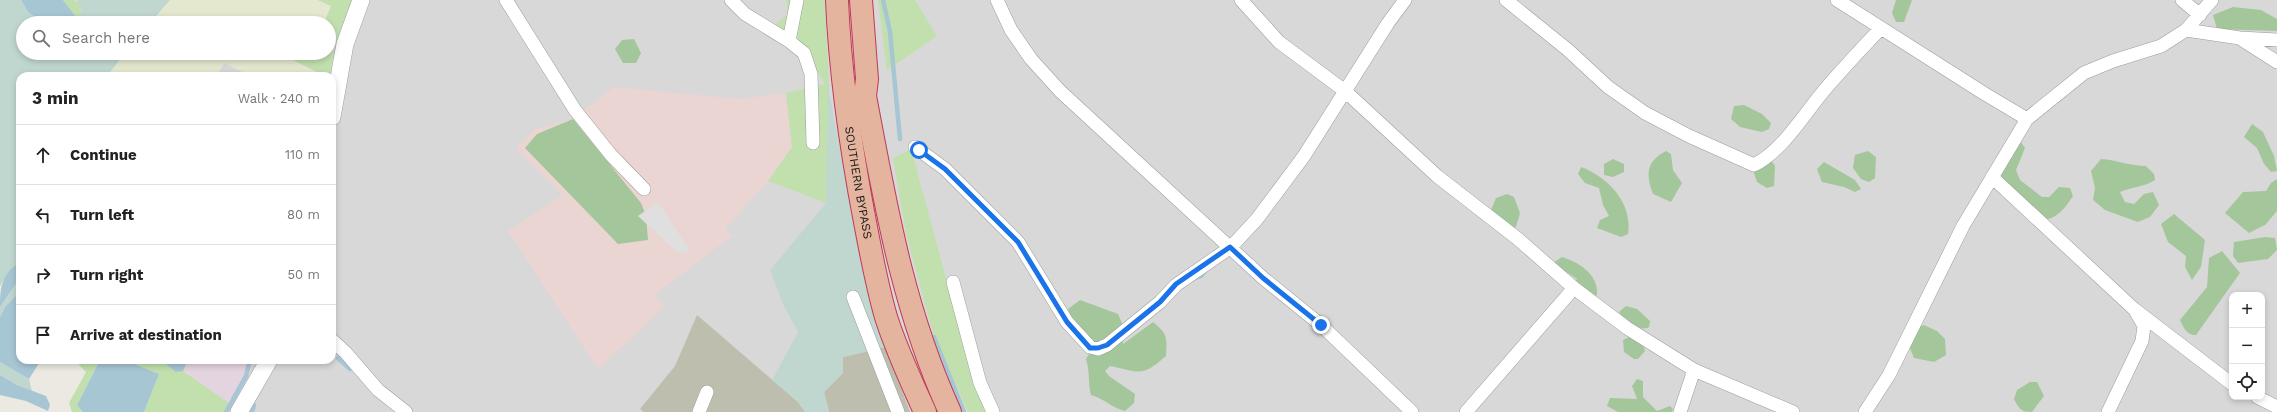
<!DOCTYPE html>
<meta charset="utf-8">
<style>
:root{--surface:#fff;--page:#f6f6f6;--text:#222;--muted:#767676;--line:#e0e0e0}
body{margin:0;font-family:"Work Sans",sans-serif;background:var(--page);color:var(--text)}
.controls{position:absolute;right:12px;bottom:12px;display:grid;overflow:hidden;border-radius:8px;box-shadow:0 2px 6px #0003}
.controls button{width:36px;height:36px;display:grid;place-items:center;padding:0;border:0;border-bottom:1px solid var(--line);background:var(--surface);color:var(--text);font:20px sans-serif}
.stop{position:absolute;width:12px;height:12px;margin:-9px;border:3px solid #1a73e8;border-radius:50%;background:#fff}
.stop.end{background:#1a73e8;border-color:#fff;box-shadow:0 1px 4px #0008}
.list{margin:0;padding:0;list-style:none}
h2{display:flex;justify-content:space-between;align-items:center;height:52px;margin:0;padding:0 16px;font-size:17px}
h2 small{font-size:13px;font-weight:400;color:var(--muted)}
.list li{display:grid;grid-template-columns:26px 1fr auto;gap:12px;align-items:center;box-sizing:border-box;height:60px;padding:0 16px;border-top:1px solid var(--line)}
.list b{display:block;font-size:15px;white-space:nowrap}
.list em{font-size:13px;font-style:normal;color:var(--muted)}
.icon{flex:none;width:22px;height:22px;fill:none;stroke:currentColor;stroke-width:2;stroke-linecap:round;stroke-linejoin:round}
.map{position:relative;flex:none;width:2277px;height:412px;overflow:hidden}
.search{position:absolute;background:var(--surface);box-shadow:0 2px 6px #0003;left:16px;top:16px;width:320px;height:44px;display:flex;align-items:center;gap:10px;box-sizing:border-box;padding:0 14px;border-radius:22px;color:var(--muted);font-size:15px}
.panel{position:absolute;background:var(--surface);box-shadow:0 2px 6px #0003;left:16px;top:72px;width:320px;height:292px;border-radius:12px}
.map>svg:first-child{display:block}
.residential{fill:#d9d8d8;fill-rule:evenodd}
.commercial{fill:#ebd5d2}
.industrial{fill:#e4d4df}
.construction{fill:#bdbeae}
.farmland{fill:#e4e8cf}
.grass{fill:#c1e0ad}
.forest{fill:#a4c69b}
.wetland{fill:#c0d7cf}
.parking{fill:#dfdfdf}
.water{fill:#a7c6d4}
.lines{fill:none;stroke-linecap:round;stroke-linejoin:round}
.stream{stroke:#a7c6d4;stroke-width:4.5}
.minor-casing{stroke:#9c9c9c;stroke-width:14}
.tertiary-casing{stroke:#9c9c9c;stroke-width:18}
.trunk-casing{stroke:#c0385a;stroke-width:24}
.minor{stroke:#fff;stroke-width:13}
.tertiary{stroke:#fff;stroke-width:17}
.trunk{stroke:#e4b49e;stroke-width:22}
.route{stroke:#1a73e8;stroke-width:5}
.labels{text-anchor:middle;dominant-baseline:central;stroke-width:3;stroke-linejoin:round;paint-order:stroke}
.street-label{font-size:12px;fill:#1b1b1b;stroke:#fff}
</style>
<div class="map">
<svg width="2277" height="412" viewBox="0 0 2277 412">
<rect width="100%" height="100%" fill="#ebe9e2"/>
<path class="residential" d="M276,0H2277V412H191L189,360H332V76H216L224,63L239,53H329V23H260ZM2232,295H2262V397H2232Z"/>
<path class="commercial" d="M614,87L739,99L786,93L792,147L768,181L725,229L732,236L655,294L664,307L598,369L508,231L563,195L516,149L535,129L573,119Z"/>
<path class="industrial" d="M188,360H255L233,406L183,371Z"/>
<path class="construction" d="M697,315L798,402L805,412H644L640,409L675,366Z
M886,347L910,412H829L824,392L843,373V357Z"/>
<path class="farmland" d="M170,0H318L331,6L324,23H150Z
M125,53H279L318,73L317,76H251L224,63L216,76H107Z"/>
<path class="grass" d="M63,0H75L82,8L78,19Z
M318,0H353L334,47L330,76H317L318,72L279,53H329V23H324L331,6Z
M786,0H825L829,84L826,203L768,181L792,147L786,93L825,84L799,44L773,26L788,14Z
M878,0H915L937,36L887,70Z
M911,149L952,300L988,412H968L934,337L906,234L893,158Z
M81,360H100L77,405L83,412H72L69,403L86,372L79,365Z
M130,360H161L176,371H183L233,406L230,412H144L159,374L137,365Z"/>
<path class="forest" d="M1896,0H1912L1904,22H1896L1892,13Z
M2233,7L2261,10L2277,19V31L2217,29L2213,15Z
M634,39L641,53L636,63H623L615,49L622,40Z
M1744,105L1762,114L1771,123L1769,129L1762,132L1740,127L1731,119L1734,106Z
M573,119L641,203L646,216L648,240L618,244L525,148L537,134Z
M2252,124L2263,132L2274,156L2277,171L2271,172L2264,164L2257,148L2244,137Z
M2021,142L2025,148L2016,170L2020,180L2042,197H2049L2059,187L2070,188L2073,196C2062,213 2056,218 2037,223L2001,178L1999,160L2004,151Z
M1666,151L1671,154L1673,170L1682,183L1671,202L1653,194C1645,173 1647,161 1666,151Z
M1868,151L1876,157L1875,178L1869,182L1861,179L1853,168L1855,155Z
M1613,159L1624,164V172L1613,177L1604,175V164Z
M2101,159C2117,160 2130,166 2146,166L2154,174L2155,180C2144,187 2132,187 2120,192L2125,202L2134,204L2144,194L2153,192L2159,205L2150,217L2138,222L2105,210L2093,200L2095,188L2091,171Z
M1771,160L1775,166L1774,186L1767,188L1757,182L1753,170Z
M1824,162L1855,180L1861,189L1855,192L1844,187L1822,182L1817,169Z
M1581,167C1608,177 1633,203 1628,234L1621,237L1597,228L1600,220L1609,216L1603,205L1599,188L1585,183L1578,174Z
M2277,179V211L2265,225L2249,233L2225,213L2243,192L2266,191L2271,183Z
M1507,194L1514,197L1520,213L1516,227L1504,234L1491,210L1496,198Z
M2174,214L2205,240L2201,267L2192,280L2185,267L2186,256L2168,242L2161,224Z
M2265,237L2275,238L2277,250L2268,259L2238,263L2233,256L2234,242Z
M2222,251L2240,273L2196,335C2186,335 2184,328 2180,320L2207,287L2209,258Z
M1562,257C1579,262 1599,275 1597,295L1583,302L1569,288L1577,279L1553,263Z
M1080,300L1118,314L1123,326V344L1153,322C1168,334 1167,338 1166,356C1141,378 1140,372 1110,366L1105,371L1109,376L1135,394L1134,403L1125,411C1112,408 1105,399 1091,395C1088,383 1090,371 1086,359L1089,354L1086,336L1073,323L1068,309Z
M1626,306L1637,309L1650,321L1649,327C1640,333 1624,319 1619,312Z
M1924,325L1937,331L1945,339L1946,355L1934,362L1914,358L1909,346L1917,328Z
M1631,336L1643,345L1645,351L1638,359H1634L1624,352L1623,340Z
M1637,379L1643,381V397L1657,411L1670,406L1673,409L1672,412H1618L1607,406L1610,398L1637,399L1632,386Z
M2030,382H2037L2044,396L2032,412C2021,412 2019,409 2014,399L2017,390Z"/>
<path class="wetland" d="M0,0H21L28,12L44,23H23V53H125L107,76H20V261L13,266L0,286Z
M78,0H170L150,23H75L82,9L76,1Z
M828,86L869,300L886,347L843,357V373L824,392L829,412H805L798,402L772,380L798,332L783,304L770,270L826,203Z
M20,278V291L5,307L0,317V307Z
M0,362L29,379L32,391L17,385L0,375Z"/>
<path class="parking" d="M658,202L690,251L686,253L677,252L638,216Z"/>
<path class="water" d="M21,0H63L78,19L75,23H44L28,12Z
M20,261V278L0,307C0,287 2,274 20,261Z
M20,291V360H41L29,379L0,362V317L5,307Z
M100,360H130L137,365L159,374L144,412H83L77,405Z
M161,360H188L183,371L176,372Z
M0,375L17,385L46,396L50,405L48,411L26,401L0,395Z"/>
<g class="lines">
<path class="stream" d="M883,0L890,32L900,139
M1190,280L1201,276L1205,271
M934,337L964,412
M332,352L334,354
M338,358L350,369
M226,412L246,376L250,360
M252,412L254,405"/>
<g class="minor-casing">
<path id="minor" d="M506,0L575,110L611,155L644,189
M731,0L745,14L789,41L804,53L811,74L813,143
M997,0L1011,30L1031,59L1060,91L1263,278L1321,325L1412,412
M1241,0L1279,42L1345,91L1437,176L1518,239L1574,288L1627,328L1694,370L1793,412
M1506,0L1568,50L1608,87L1645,113L1689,136L1754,165C1784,150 1805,112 1827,87C1844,67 1863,47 1881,28
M1837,0L1985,94L2027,119
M2182,0L2200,15
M2186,30L2240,38L2277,40
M2241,39L2277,62
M789,41L797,0
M915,147L945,169L1018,242L1067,322L1090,347L1098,349L1107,345L1160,302L1176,285L1231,247L1257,219L1304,156L1388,23L1405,0
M1992,177L2134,309L2232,384
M953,282L980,383L993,412
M853,297L898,412
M332,340L346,353L378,390L406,412
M2257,397L2277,407
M699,412L707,392
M1466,412L1574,288
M1680,412L1694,370
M1865,412L1889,375L1963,226L2027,119L2084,73L2113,61L2161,46L2186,30L2212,0
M2108,412L2142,341L2144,326L2136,312"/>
</g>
<g class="tertiary-casing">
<path id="tertiary" d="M332,117L345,44L361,0
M239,412L269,360"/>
</g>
<g class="trunk-casing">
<g id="trunk">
<path id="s1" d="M837,0C840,74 851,149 865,222C871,254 877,286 886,317C896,349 911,381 925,412"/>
<path d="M861,0L867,79L865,96C886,207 903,309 950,412"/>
</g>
</g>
<use href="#minor" class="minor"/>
<use href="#tertiary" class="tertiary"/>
<use href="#trunk" class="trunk"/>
</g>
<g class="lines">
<path class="route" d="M919,150L945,169L1018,242L1067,322L1090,348H1098L1107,345L1160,302L1176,284L1230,247L1263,278L1321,325"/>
</g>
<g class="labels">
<g class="street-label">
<text stroke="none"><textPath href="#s1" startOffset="184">SOUTHERN BYPASS</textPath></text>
</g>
</g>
</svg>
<div class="controls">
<button>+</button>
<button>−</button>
<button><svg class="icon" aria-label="locate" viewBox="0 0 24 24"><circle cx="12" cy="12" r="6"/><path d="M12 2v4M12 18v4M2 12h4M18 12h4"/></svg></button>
</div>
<div class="stop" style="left:919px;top:150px"></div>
<div class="stop end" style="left:1321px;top:325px"></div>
<div class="search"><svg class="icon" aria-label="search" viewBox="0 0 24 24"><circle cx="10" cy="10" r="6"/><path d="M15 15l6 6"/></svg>Search here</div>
<section class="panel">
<h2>3 min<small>Walk · 240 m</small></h2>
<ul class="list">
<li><svg class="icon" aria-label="ahead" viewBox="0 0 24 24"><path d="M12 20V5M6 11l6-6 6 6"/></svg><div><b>Continue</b></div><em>110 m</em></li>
<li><svg class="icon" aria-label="left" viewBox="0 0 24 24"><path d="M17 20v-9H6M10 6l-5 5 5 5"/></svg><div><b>Turn left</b></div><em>80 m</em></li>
<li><svg class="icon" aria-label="right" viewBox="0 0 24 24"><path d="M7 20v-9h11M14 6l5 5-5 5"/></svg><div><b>Turn right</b></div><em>50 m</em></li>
<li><svg class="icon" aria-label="arrive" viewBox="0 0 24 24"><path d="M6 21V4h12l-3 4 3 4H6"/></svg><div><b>Arrive at destination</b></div></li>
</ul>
</section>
</div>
